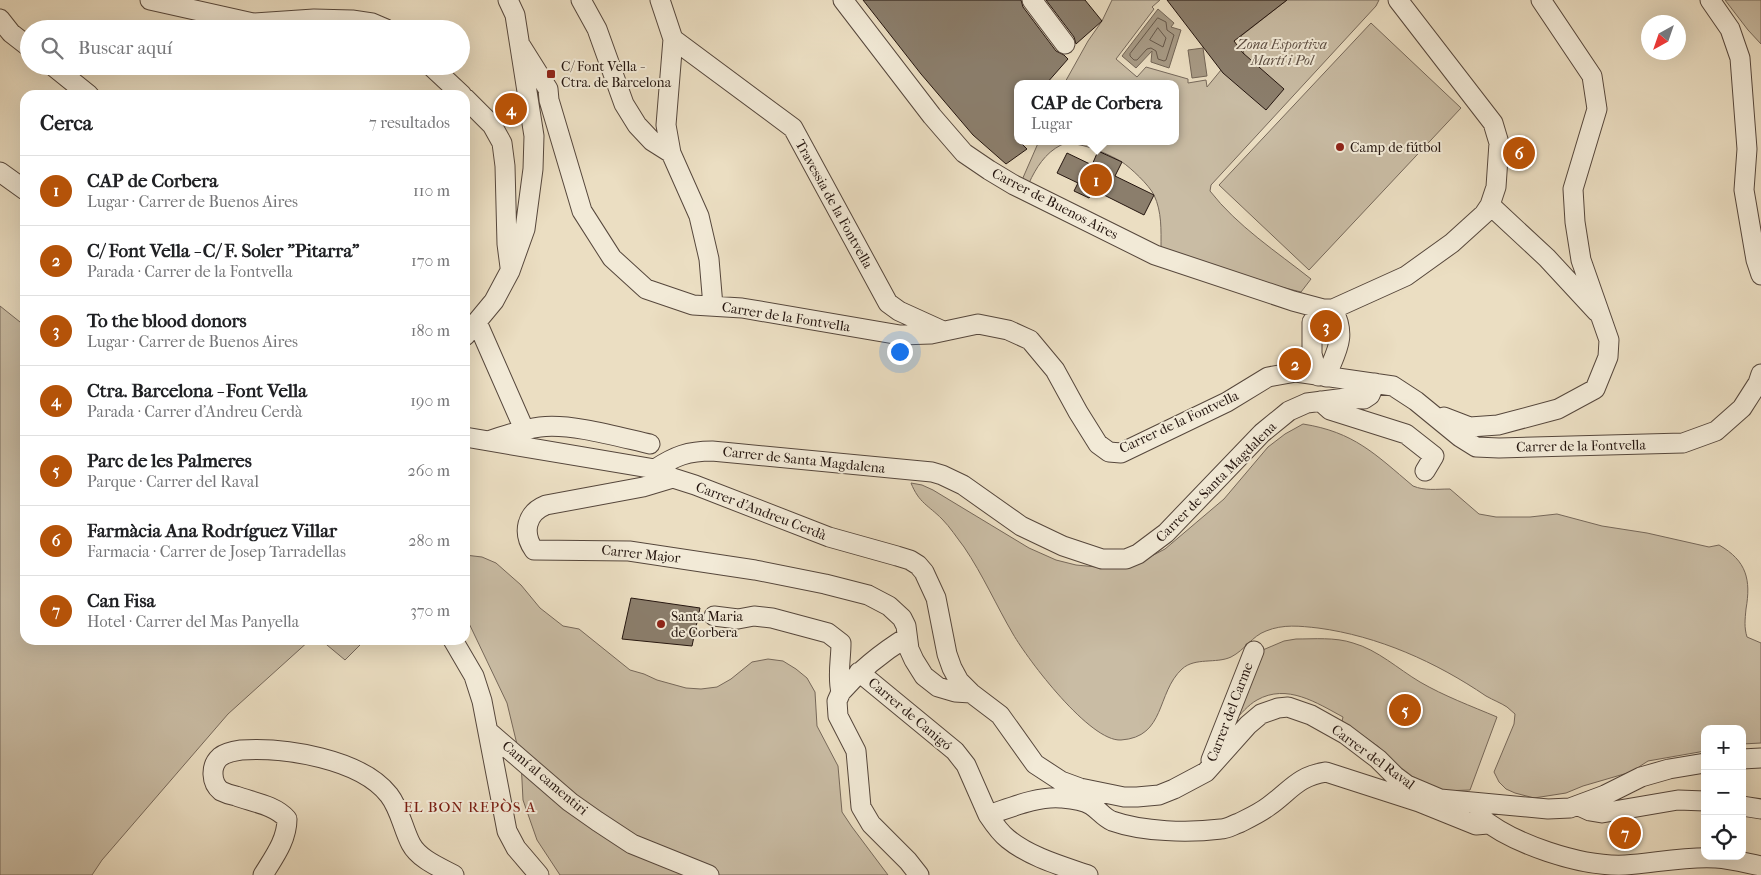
<!DOCTYPE html>
<html lang="es">
<meta charset="utf-8">
<style>
:root{--surface:#fff;--page:#f6f6f6;--text:#202124;--muted:#757577;--line:#e0e0e0;--accent:#b45309}
body{margin:0;font-family:"IM FELL French Canon",serif;background:var(--page);color:var(--text)}
.controls{position:absolute;right:15px;bottom:15px;display:grid;overflow:hidden;border-radius:10px;box-shadow:0 5px 20px #0002}
.controls button{width:45px;height:45px;display:grid;place-items:center;padding:0;border:0;border-bottom:1px solid var(--line);background:var(--surface);color:var(--text);font:25px sans-serif}
.compass{position:absolute;left:1641px;top:15px;width:45px;height:45px;border-radius:50%;background:var(--surface);box-shadow:0 5px 20px #0002;rotate:220deg}
.you{position:absolute;left:899px;top:351px;width:18px;height:18px;margin:-12px;border:4px solid #fff;border-radius:50%;background:#1a73e8;box-shadow:0 0 0 8px #1a73e833}
.badge{display:grid;place-items:center;width:32px;height:32px;border-radius:50%;background:var(--accent);color:#fff;font-size:16px;font-weight:700}
.pin{position:absolute;translate:-50% -50%;border:2px solid #fff;box-shadow:0 1px 5px #0006}
.popup{position:absolute;left:1014px;top:80px;width:165px;height:65px;box-sizing:border-box;display:grid;place-content:center;border-radius:10px;background:var(--surface);filter:drop-shadow(0 1px 4px #0005);font-size:16px;white-space:nowrap;color:var(--muted)}
.popup b{font-size:19px;color:var(--text)}
.popup::after{content:'';position:absolute;left:50%;top:100%;margin-left:-10px;border:10px solid transparent;border-top-color:var(--surface)}
.list{margin:0;padding:0;list-style:none}
h2{display:flex;justify-content:space-between;align-items:center;height:65px;margin:0;padding:0 20px;font-size:21px}
h2 small{font-size:16px;font-weight:400;color:var(--muted)}
.list li{display:grid;grid-template-columns:32px 1fr auto;gap:15px;align-items:center;box-sizing:border-box;height:70px;padding:0 20px;border-top:1px solid var(--line)}
.list b{display:block;font-size:19px;white-space:nowrap}
.list p{margin:0;font-size:16px;white-space:nowrap;color:var(--muted)}
.list em{font-size:16px;font-style:normal;color:var(--muted)}
.icon{flex:none;width:28px;height:28px;fill:none;stroke:currentColor;stroke-width:2;stroke-linecap:round;stroke-linejoin:round}
.map{position:relative;flex:none;width:1761px;height:875px;overflow:hidden}
.search{position:absolute;background:var(--surface);box-shadow:0 5px 20px #0002;left:20px;top:20px;width:450px;height:55px;display:flex;align-items:center;gap:12px;box-sizing:border-box;padding:0 18px;border-radius:28px;color:var(--muted);font-size:19px}
.panel{position:absolute;background:var(--surface);box-shadow:0 5px 20px #0002;left:20px;top:90px;width:450px;height:555px;border-radius:15px}
.map>svg:first-child{display:block}
.green{fill:#c9bca4;stroke:#76685a}
.water{fill:#a79a85;stroke:#736556}
.lines{fill:none;stroke-linecap:round;stroke-linejoin:round}
.shore{stroke:#66584a;stroke-width:1}
.building{fill:#8b7e6c;stroke:#24150f}
.minor-casing{stroke:#56473c;stroke-width:21}
.minor{stroke:#f2ead7;stroke-width:19}
.poi-dot{fill:#8f2418;stroke:#f2ead7;stroke-width:2}
.labels{text-anchor:middle;dominant-baseline:central;stroke-width:4;stroke-linejoin:round;paint-order:stroke}
.park-label{font-size:14px;font-style:italic;fill:#5e4f43;stroke:#f2ead7}
.poi-label{font-size:14px;fill:#24150f;stroke:#f2ead7;text-anchor:start}
.street-label{font-size:14px;fill:#24150f;stroke:#f2ead7}
.neighbourhood-label{font-size:15px;letter-spacing:1px;fill:#7a1f14;stroke:#f2ead7}
</style>
<div class="map">
<svg width="1761" height="875" viewBox="0 0 1761 875">
<rect width="100%" height="100%" fill="#ebdec2"/>
<filter id="stains"><feTurbulence type="fractalNoise" baseFrequency=".004" numOctaves="4"/><feColorMatrix values="0 0 0 0 .2 0 0 0 0 .09 0 0 0 0 .02 0 0 0 .5 -.17"/></filter>
<radialGradient id="worn" r=".72"><stop offset=".6" stop-color="#630" stop-opacity="0"/><stop offset="1" stop-color="#630" stop-opacity=".3"/></radialGradient>
<path class="green" d="M1112,0H1160L1152,7L1154,9L1116,59L1137,77L1146,67L1188,79V83L1206,80L1207,87L1221,70L1244,55L1241,36L1287,0H1379L1376,6L1211,185L1210,191C1237,226 1277,252 1311,279L1301,292L1277,286L1161,248C1161,230 1162,212 1154,195C1149,185 1131,168 1122,162C1109,154 1075,139 1061,145C1045,153 1036,168 1029,183L1022,180L1039,141H1175V84H1064L1088,41L1102,21Z
M1725,0H1761V44L1748,30Z
M1371,23L1461,108L1309,270L1219,185Z
M0,306L25,326V640H310L228,714L102,860L92,875H0Z
M1303,424C1354,432 1375,454 1413,486C1425,491 1436,489 1450,489L1479,514L1496,517H1530L1557,514L1602,526L1647,533L1709,547L1719,545C1747,561 1751,580 1746,609C1745,620 1744,627 1747,637L1761,643V743L1742,744V729H1705V751L1648,761L1631,772L1583,786L1566,793L1534,798L1515,793L1506,789L1499,782L1494,772L1514,724L1515,714L1507,707C1501,703 1493,700 1486,696C1436,662 1378,636 1318,628C1300,626 1283,624 1266,631C1252,636 1245,650 1231,657C1216,664 1195,657 1182,669C1156,693 1166,737 1121,740C1090,742 1028,660 1013,634C996,605 983,575 964,547C957,538 950,527 942,519C928,505 919,503 911,483L922,485L933,490L1029,548L1056,560L1076,565L1107,568L1138,563L1165,549L1224,499L1268,447L1285,434Z
M465,555L482,557L496,563L521,585L540,608L563,626L579,629L630,670L644,674L657,680L686,688L701,689L717,687L731,679L752,662L768,659L783,661L796,669L807,678L815,692L817,726L838,766L842,812L852,827L888,875H560L537,840L523,800L521,761L507,703L465,615Z
M1296,639C1314,639 1335,637 1353,643C1378,650 1398,669 1420,682C1444,696 1471,706 1497,717L1470,790L1442,791L1408,777L1379,747L1342,721L1343,717C1317,703 1287,683 1257,700C1248,705 1241,714 1234,721L1258,652L1284,641Z
M321,640H365L345,660Z"/>
<path class="water" d="M1158,9L1174,23L1171,27L1181,30L1169,68L1151,62L1152,51L1136,68L1122,56Z
M1203,48L1207,76L1192,78L1188,50Z"/>
<g class="lines">
<path class="shore" d="M1158,18L1166,22L1167,30L1174,35L1166,60L1164,61L1158,59L1156,51L1151,48L1147,49L1137,60H1134L1130,56V54Z
M1158,28L1166,38L1163,47L1150,40Z"/>
</g>
<path class="building" d="M863,0H1021L1023,7L1056,51L1064,55L1068,59L1046,84H1017V141H1019L1027,149L1006,164L973,135L921,74Z
M1046,0H1085L1102,21L1076,44L1074,37Z
M1167,0H1287L1234,41L1243,53L1284,89L1266,110L1223,73Z
M1098,151L1122,162L1115,176L1154,195L1144,215L1094,190L1089,198L1074,191L1078,183L1057,173L1067,153L1092,165Z
M631,598L700,608L692,646L622,639Z"/>
<g class="lines">
<g class="minor-casing">
<path id="minor" d="M150,0L253,23L314,19L352,20L372,23L386,29
M581,0L597,29L624,104L637,125L652,141L671,153
M660,0L673,39L666,125L671,153L699,216L709,259L713,306
M843,0L932,116L964,153L989,170L1014,185L1155,255L1293,301L1323,309H1333L1406,276L1452,243L1484,214L1490,205L1496,187L1499,143L1493,123L1398,0
M1032,0L1065,44
M1710,0L1730,29L1740,58L1747,149L1744,190L1756,260L1761,275
M0,19L11,33L29,47
M673,39L793,128L888,303L899,311L943,331
M521,46L548,89L549,100L582,211L612,258L646,289L693,305L742,308L900,335L931,334L978,324L1008,330L1030,340L1055,370L1078,412L1098,444L1109,452L1121,453L1227,402L1268,377L1296,372L1393,386L1416,401L1460,437L1476,447L1499,448L1683,443L1716,431L1742,408L1758,383L1761,374
M53,66L89,95
M431,66L462,95
M465,98L492,125L502,143L505,166L507,244L510,267
M0,172L25,190
M1490,205L1547,258L1597,312
M477,322L524,429
M465,336L494,301L510,271L525,229L533,169L534,136L515,15L508,0
M1318,376L1312,354V322L1323,309
M1326,377C1337,349 1347,337 1333,309
M1320,401L1330,410L1406,434L1434,456L1425,471
M1444,417L1470,427L1498,425L1558,409L1595,389L1608,357L1609,340L1581,260L1575,222L1573,189L1597,109L1592,76L1541,0
M465,437L655,469L673,478L695,485L829,537L897,556L910,560L918,565L924,572L936,598L947,654L952,668L959,681L971,693L1000,715L1035,764L1061,781L1080,788L1124,797H1137L1159,795L1174,789L1206,772L1248,725L1261,714L1278,708L1288,707L1311,715L1345,734L1378,759L1395,776L1407,785L1440,799L1548,809L1570,808L1605,795L1641,777L1669,769L1705,763
M491,440C507,435 523,429 540,427C571,423 619,437 650,444
M655,469C675,456 688,451 712,451L932,472L942,475L963,485L1021,526L1063,546L1102,559H1126L1138,554L1166,533L1262,433L1289,411L1307,403L1346,398L1364,399L1370,395L1375,383
M673,478L643,487L546,505C526,513 522,533 534,550L629,551L755,570L825,584L868,595L889,606L902,618L906,626L909,649L914,660L924,676L938,687L955,692L971,693
M714,616L738,619L754,616L772,618L828,633L841,643C841,660 837,676 841,692C861,669 881,653 907,637
M453,640L474,676L482,701L507,831L516,848L539,875
M859,672L955,751L966,765L988,815C1010,808 1037,796 1061,798C1071,799 1083,800 1091,805C1099,810 1103,817 1112,821C1143,832 1189,833 1221,829C1227,829 1233,825 1239,823C1249,818 1260,813 1269,806C1290,791 1298,776 1326,772L1419,802L1476,825L1488,824
M841,692L837,701L838,716L856,751L861,807L871,824L908,861L919,875
M489,732L570,802L597,821L632,844L709,875
M1742,759L1761,758
M1211,760L1254,651
M1579,806L1590,811L1602,813L1678,800L1705,801
M1742,806L1761,809
M988,815C994,824 1000,833 1008,839C1030,857 1062,866 1088,875
M1479,816C1512,844 1581,867 1625,865C1655,863 1686,856 1716,858C1731,859 1746,863 1761,866
M263,875C274,857 287,840 287,819C275,805 252,802 236,796C231,795 225,793 221,791C211,783 210,766 220,757C225,753 234,751 241,750C285,747 361,759 389,795C400,809 403,829 411,844C419,859 439,867 454,875"/>
</g>
<use href="#minor" class="minor"/>
</g>
<g class="poi-dot">
<rect x="546" y="69" width="10" height="10" rx="2.5"/>
<circle cx="1340" cy="147" r="5"/>
<circle cx="661" cy="624" r="5"/>
</g>
<g class="labels">
<g class="park-label">
<text x="1282" y="44">Zona Esportiva<tspan x="1282" dy="16">Martí i Pol</tspan></text>
</g>
<g class="poi-label">
<text x="561" y="66">C/ Font Vella -<tspan x="561" dy="16">Ctra. de Barcelona</tspan></text>
<text x="1350" y="147">Camp de fútbol</text>
<text x="671" y="616">Santa Maria<tspan x="671" dy="16">de Corbera</tspan></text>
</g>
<g class="street-label">
<text transform="translate(834 204) rotate(61)">Travessia de la Fontvella</text>
<text transform="translate(1055 204) rotate(27)">Carrer de Buenos Aires</text>
<text transform="translate(786 317) rotate(9)">Carrer de la Fontvella</text>
<text transform="translate(1179 422) rotate(-25)">Carrer de la Fontvella</text>
<text transform="translate(1581 446) rotate(-1)">Carrer de la Fontvella</text>
<text transform="translate(804 460) rotate(6)">Carrer de Santa Magdalena</text>
<text transform="translate(1216 482) rotate(-45)">Carrer de Santa Magdalena</text>
<text transform="translate(761 511) rotate(21)">Carrer d'Andreu Cerdà</text>
<text transform="translate(641 554) rotate(6)">Carrer Major</text>
<text transform="translate(1230 712) rotate(-69)">Carrer del Carme</text>
<text transform="translate(910 714) rotate(40)">Carrer de Canigó</text>
<text transform="translate(1373 757) rotate(36)">Carrer del Raval</text>
<text transform="translate(545 778) rotate(40)">Camí al camentiri</text>
</g>
<g class="neighbourhood-label">
<text x="470" y="807">EL BON REPÒS A</text>
</g>
</g>
<rect width="100%" height="100%" filter="url(#stains)"/>
<rect width="100%" height="100%" fill="url(#worn)"/>
</svg>
<div class="controls">
<button>+</button>
<button>−</button>
<button><svg class="icon" aria-label="locate" viewBox="0 0 24 24"><circle cx="12" cy="12" r="6"/><path d="M12 2v4M12 18v4M2 12h4M18 12h4"/></svg></button>
</div>
<svg class="compass" viewBox="-18 -18 36 36"><path d="M0-13l5 13h-10z" fill="#e53935"/><path d="M0 13l5-13h-10z" fill="#757577"/></svg>
<div class="you"></div>
<div class="pin badge" style="left:1096px;top:180px">1</div>
<div class="popup"><b>CAP de Corbera</b>Lugar</div>
<div class="pin badge" style="left:1295px;top:364px">2</div>
<div class="pin badge" style="left:1326px;top:326px">3</div>
<div class="pin badge" style="left:511px;top:109px">4</div>
<div class="pin badge" style="left:1405px;top:710px">5</div>
<div class="pin badge" style="left:1519px;top:153px">6</div>
<div class="pin badge" style="left:1625px;top:833px">7</div>
<div class="search"><svg class="icon" aria-label="search" viewBox="0 0 24 24"><circle cx="10" cy="10" r="6"/><path d="M15 15l6 6"/></svg>Buscar aquí</div>
<section class="panel">
<h2>Cerca<small>7 resultados</small></h2>
<ul class="list">
<li><span class="badge">1</span><div><b>CAP de Corbera</b><p>Lugar · Carrer de Buenos Aires</p></div><em>110 m</em></li>
<li><span class="badge">2</span><div><b>C/ Font Vella - C/ F. Soler &quot;Pitarra&quot;</b><p>Parada · Carrer de la Fontvella</p></div><em>170 m</em></li>
<li><span class="badge">3</span><div><b>To the blood donors</b><p>Lugar · Carrer de Buenos Aires</p></div><em>180 m</em></li>
<li><span class="badge">4</span><div><b>Ctra. Barcelona - Font Vella</b><p>Parada · Carrer d'Andreu Cerdà</p></div><em>190 m</em></li>
<li><span class="badge">5</span><div><b>Parc de les Palmeres</b><p>Parque · Carrer del Raval</p></div><em>260 m</em></li>
<li><span class="badge">6</span><div><b>Farmàcia Ana Rodríguez Villar</b><p>Farmacia · Carrer de Josep Tarradellas</p></div><em>280 m</em></li>
<li><span class="badge">7</span><div><b>Can Fisa</b><p>Hotel · Carrer del Mas Panyella</p></div><em>370 m</em></li>
</ul>
</section>
</div>
